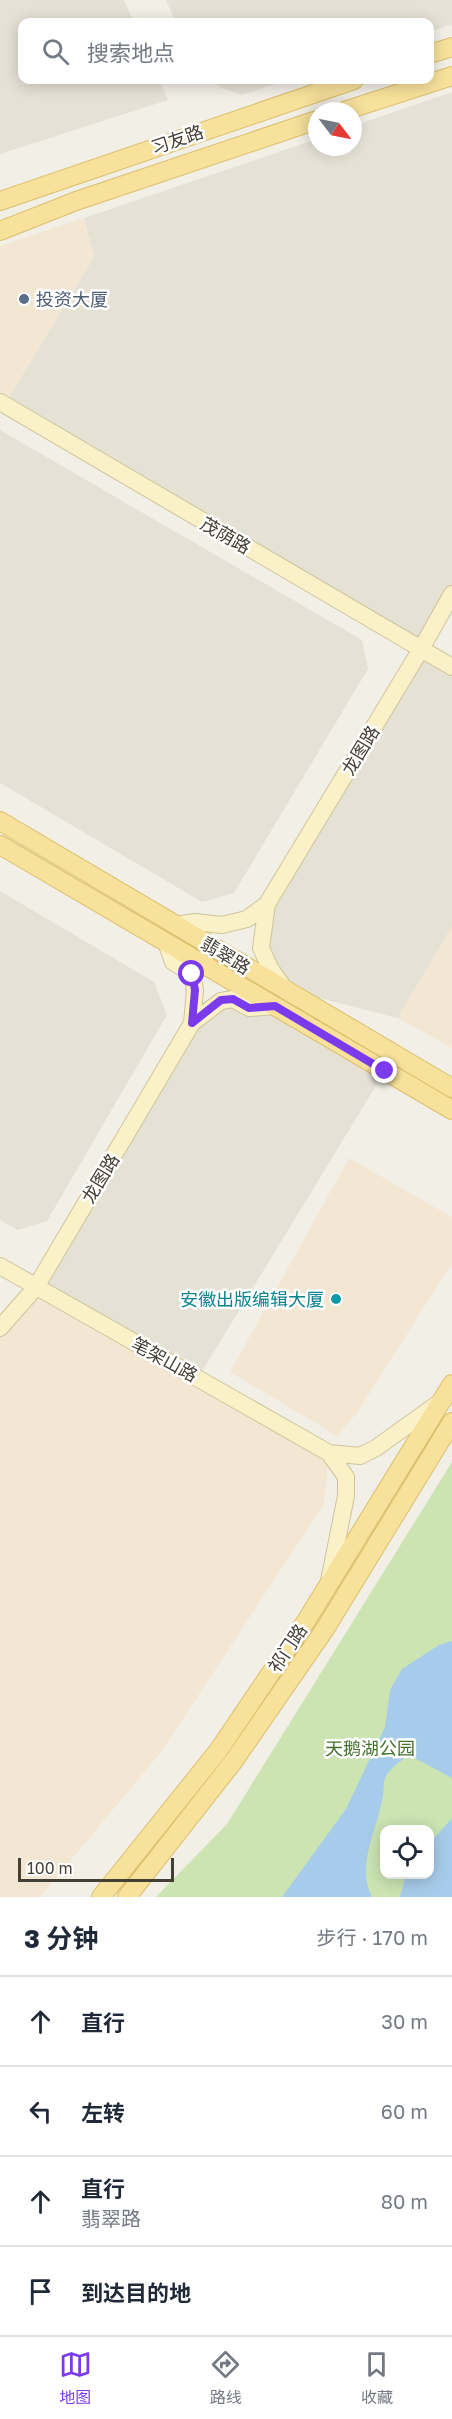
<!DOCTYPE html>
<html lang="zh">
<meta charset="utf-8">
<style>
:root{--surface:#fff;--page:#f6f6f7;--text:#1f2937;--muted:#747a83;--line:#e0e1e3;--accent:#7c3aed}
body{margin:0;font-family:"Golos Text","Noto Sans SC",sans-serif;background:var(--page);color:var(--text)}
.controls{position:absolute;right:18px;bottom:18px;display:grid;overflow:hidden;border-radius:12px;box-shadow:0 3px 15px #0003}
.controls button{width:54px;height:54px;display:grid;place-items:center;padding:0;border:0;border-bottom:2px solid var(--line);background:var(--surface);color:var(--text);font:30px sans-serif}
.compass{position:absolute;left:308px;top:102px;width:54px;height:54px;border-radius:50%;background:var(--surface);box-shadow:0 3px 15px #0003;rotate:122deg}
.scale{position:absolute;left:18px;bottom:15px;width:156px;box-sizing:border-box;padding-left:6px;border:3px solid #444036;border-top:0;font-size:16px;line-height:21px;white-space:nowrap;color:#444036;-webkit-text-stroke:4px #fff;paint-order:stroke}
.stop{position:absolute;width:18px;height:18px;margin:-14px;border:4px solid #7c3aed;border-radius:50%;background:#fff}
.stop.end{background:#7c3aed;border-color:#fff;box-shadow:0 2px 6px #0008}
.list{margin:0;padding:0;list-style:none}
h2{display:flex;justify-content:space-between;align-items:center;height:78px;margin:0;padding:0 24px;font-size:26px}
h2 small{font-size:20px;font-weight:400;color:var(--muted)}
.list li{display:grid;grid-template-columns:39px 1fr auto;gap:18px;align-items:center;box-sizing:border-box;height:90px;padding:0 24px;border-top:2px solid var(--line)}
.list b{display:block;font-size:22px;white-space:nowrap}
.list p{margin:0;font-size:20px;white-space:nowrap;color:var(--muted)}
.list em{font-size:20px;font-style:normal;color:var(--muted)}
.icon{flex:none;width:33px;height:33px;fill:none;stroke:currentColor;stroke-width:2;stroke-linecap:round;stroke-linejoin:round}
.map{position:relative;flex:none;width:452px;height:1897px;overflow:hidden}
.search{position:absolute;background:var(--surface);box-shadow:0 3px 15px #0003;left:18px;right:18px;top:18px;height:66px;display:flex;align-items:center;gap:15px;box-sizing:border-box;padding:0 21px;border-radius:12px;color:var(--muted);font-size:22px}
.sheet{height:438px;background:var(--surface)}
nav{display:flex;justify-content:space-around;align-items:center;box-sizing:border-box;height:84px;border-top:2px solid var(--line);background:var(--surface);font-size:16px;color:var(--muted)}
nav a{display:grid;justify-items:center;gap:3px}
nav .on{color:var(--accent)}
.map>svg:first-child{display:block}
.residential{fill:#e6e1d5}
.commercial{fill:#f3e7d3}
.green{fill:#cbe4b2;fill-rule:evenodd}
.water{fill:#a7cceb}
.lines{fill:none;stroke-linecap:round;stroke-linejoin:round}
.secondary-casing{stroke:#cfc499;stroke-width:18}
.primary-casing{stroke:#dbbf6c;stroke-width:20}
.secondary{stroke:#fbf1c8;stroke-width:16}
.primary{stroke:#f7e19b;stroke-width:18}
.route{stroke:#7c3aed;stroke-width:8}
.service-dot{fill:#5c6f8a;stroke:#fff;stroke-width:2}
.culture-dot{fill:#0f9aa8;stroke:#fff;stroke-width:2}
.labels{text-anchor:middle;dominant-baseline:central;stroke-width:5;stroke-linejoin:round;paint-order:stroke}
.street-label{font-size:18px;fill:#444036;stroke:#fff}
.service-label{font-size:18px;fill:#4e5e75;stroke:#fff;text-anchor:start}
.culture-label{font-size:18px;fill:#0d838f;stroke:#fff;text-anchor:end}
.park-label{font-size:18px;fill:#44722e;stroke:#fff}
</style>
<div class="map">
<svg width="452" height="1897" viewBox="0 0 452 1897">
<rect width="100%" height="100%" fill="#f2efe7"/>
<path class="residential" d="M0,0H124L134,22H22V80H159L168,100L0,154Z
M166,0H452V24L430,32V22H176Z
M212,80H288L242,95L221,88Z
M452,92V594L421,649L452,667V926L398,1018L284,989L270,968L267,904L421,649L4,405L94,257L84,218L317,139V147H353V126Z
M0,430L362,640L368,669L234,893L202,902L0,783Z
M0,891L154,982L167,1015L47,1221L18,1230L0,1220Z
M221,1001L275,1006L385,1071L198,1378L36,1287L192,1023Z"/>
<path class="commercial" d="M84,218L94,257L4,405L0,402V246Z
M452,926V1048L398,1018Z
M349,1158L452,1217V1263L357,1413L337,1436L230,1372Z
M36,1287L329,1453L324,1504L161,1752L40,1897H0V1328Z"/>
<path class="green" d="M452,1462V1897H156L227,1824ZM384,1830H430V1874H384Z"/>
<path class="water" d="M452,1641V1778L409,1755C401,1761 389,1768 385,1778C383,1785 384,1794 382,1801C376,1832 356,1866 372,1897H282L346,1809L385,1727L390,1690L402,1669L439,1645Z
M452,1818V1897H400L406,1875L430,1874V1843Z"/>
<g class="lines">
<g class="secondary-casing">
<path id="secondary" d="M0,402L452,667
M267,904L421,649L452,594
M175,925L195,922L222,925L247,919L267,904L261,948L270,968L284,988
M166,942L173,962L192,974L195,990L192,1023L221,1001L233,999L249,1008L275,1006
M0,1266L329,1453
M0,1328L36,1287L192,1023
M329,1581L346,1496V1477L329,1453L360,1456L376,1448L440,1402"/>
</g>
<g class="primary-casing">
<path id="primary" d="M430,54L452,47
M344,111L452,76
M0,201L354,80
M0,231L76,201L317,120
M0,821L452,1088
M0,845L452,1110
M101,1897L218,1751L308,1618L452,1384
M127,1897L233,1762L325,1629L452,1422"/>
</g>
<use href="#secondary" class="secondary"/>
<use href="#primary" class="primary"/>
</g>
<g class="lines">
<path class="route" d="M192,974L195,990L192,1023L221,1000L233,999L249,1008L275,1006L385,1071"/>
</g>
<circle class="service-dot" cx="24" cy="299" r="6"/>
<circle class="culture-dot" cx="336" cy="1299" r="6"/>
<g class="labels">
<g class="street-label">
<text transform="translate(177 139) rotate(-19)">习友路</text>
<text transform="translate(226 535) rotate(30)">茂荫路</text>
<text transform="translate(360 750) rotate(-59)">龙图路</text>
<text transform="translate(226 955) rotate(31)">翡翠路</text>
<text transform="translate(100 1178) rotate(-59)">龙图路</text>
<text transform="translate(165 1359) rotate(29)">笔架山路</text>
<text transform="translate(287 1648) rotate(-56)">祁门路</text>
</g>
<g class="service-label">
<text x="36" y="299">投资大厦</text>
</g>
<g class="culture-label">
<text x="324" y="1299">安徽出版编辑大厦</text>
</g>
<g class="park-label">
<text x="370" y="1748">天鹅湖公园</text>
</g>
</g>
</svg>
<div class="controls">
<button><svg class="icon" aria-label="locate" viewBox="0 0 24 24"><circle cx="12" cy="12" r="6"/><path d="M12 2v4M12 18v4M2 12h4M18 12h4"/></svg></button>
</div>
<svg class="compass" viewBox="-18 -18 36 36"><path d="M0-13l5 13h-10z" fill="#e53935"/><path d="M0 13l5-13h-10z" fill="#747a83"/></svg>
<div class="scale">100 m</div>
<div class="stop" style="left:192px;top:974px"></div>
<div class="stop end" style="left:385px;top:1071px"></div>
<div class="search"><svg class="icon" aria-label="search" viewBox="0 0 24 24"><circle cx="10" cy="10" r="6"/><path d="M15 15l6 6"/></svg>搜索地点</div>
</div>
<section class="sheet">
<h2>3 分钟<small>步行 · 170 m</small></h2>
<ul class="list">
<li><svg class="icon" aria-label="ahead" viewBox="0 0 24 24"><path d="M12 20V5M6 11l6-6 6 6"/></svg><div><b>直行</b></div><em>30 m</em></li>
<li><svg class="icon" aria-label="left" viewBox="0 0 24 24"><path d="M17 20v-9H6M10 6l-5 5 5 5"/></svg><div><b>左转</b></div><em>60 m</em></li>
<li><svg class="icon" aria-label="ahead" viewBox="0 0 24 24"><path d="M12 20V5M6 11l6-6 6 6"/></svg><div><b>直行</b><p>翡翠路</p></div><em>80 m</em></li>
<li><svg class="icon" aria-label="arrive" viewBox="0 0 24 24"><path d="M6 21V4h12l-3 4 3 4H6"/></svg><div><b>到达目的地</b></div></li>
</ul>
</section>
<nav>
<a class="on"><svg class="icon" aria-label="map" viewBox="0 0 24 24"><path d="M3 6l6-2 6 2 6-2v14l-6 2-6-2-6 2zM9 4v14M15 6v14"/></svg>地图</a>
<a><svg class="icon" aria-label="directions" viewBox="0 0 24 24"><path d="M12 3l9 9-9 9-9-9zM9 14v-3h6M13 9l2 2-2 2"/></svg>路线</a>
<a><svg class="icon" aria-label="saved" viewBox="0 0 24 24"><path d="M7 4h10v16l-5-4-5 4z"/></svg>收藏</a>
</nav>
